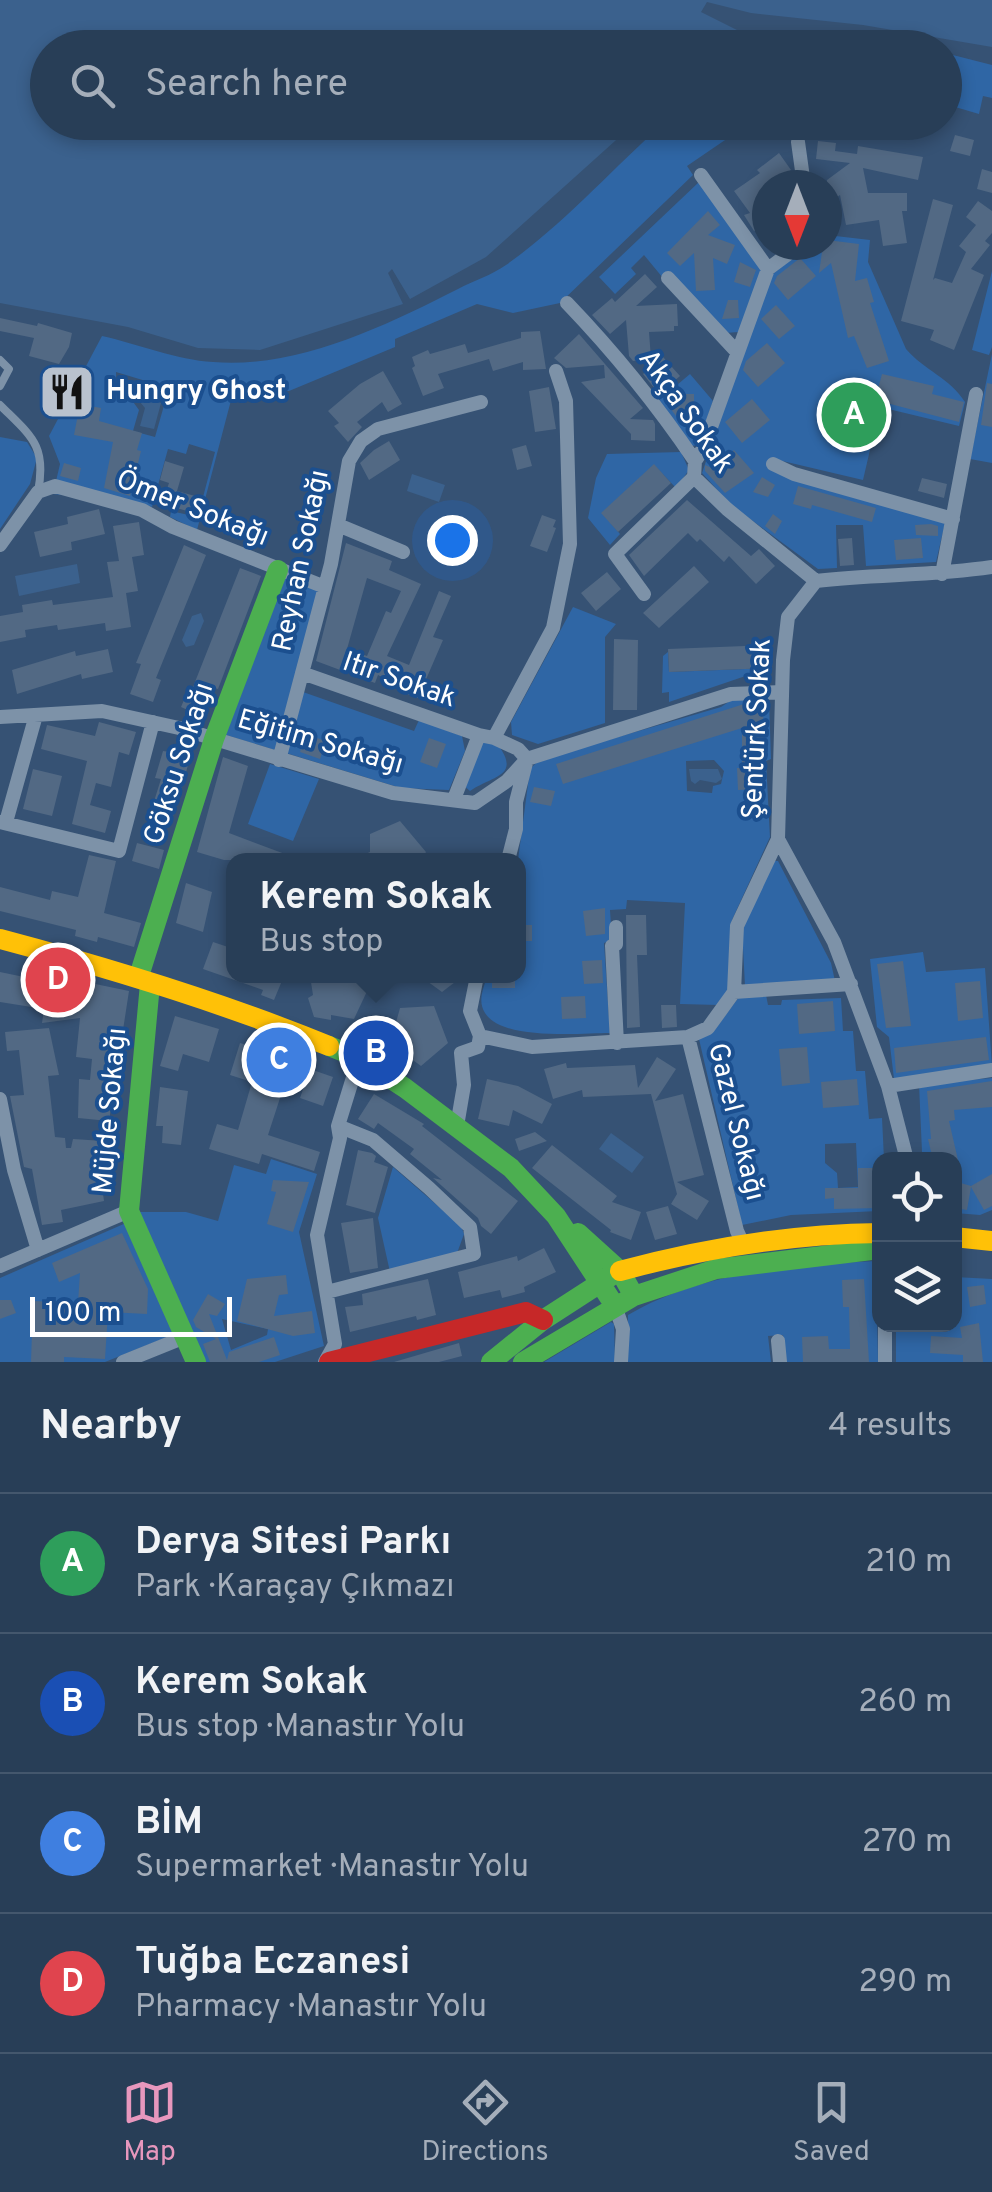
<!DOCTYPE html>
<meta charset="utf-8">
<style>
:root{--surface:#283e57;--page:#30455d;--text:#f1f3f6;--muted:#a5aeba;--line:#44576d;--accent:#e797bd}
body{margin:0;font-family:Overpass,sans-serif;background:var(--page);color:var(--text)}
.controls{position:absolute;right:30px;bottom:30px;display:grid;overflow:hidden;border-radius:20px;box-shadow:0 5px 15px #0003}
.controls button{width:90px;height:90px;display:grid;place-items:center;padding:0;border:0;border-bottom:2px solid var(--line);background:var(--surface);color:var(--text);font:50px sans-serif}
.compass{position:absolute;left:752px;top:170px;width:90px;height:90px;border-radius:50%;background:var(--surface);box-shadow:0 5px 15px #0003;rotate:180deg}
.scale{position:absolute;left:30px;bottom:25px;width:202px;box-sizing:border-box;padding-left:10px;border:5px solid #fff;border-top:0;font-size:28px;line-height:35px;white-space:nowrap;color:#fff;-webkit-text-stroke:8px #1b4f8f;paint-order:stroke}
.you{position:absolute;left:452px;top:540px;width:35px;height:35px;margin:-25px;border:8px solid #fff;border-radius:50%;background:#1a73e8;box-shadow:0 0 0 15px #1a73e833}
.badge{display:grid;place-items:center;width:65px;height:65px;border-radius:50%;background:var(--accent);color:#fff;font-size:32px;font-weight:700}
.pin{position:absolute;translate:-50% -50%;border:5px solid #fff;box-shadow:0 2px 10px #0006}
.popup{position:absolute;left:226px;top:853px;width:300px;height:130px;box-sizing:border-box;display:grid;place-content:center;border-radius:20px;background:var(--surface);filter:drop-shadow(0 2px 8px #0005);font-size:32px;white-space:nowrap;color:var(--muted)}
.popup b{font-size:38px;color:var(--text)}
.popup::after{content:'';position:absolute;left:50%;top:100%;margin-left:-20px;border:20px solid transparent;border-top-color:var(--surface)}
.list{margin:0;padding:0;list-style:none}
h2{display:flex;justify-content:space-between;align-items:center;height:130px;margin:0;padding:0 40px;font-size:42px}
h2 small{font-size:32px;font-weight:400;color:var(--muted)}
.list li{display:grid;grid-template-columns:65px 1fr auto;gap:30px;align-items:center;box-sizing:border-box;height:140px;padding:0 40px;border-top:2px solid var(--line)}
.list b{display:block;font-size:38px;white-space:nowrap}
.list p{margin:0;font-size:32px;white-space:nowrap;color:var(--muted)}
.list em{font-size:32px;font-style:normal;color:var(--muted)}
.icon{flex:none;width:55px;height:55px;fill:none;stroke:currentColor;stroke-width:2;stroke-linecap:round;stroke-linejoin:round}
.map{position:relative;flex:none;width:992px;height:1362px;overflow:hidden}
.search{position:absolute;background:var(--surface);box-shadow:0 5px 15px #0003;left:30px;right:30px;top:30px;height:110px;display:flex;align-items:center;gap:25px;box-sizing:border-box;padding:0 35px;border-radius:55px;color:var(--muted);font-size:38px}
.sheet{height:690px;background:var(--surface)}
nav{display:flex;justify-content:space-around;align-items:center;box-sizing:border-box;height:140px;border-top:2px solid var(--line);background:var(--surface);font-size:28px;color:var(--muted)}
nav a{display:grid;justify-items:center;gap:5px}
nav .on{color:var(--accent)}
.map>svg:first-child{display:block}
.green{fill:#2f66a5;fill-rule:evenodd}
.water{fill:#3b618d}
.building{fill:#526984;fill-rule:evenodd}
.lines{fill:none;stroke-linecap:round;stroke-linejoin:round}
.lane{stroke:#7d92a8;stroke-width:8}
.street{stroke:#7d92a8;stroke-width:14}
.fast{stroke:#4caf50;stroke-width:20}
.slow{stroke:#ffc107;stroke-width:20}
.jam{stroke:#c62828;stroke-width:20}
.labels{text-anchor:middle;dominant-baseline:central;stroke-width:8;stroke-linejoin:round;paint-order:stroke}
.poi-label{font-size:28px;font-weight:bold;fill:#fff;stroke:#1b4f8f;text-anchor:start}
.street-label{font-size:28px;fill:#fff;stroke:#1b4f8f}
</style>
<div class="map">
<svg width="992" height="1362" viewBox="0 0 992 1362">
<rect width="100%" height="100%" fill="#365274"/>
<path class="green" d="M769,32L917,47H751Z
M945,53L992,65V98L983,96L979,114L945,104Z
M664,123H750L687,166L693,175L560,303L513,313L477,304L395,339V347L289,391L269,392L235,385L197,530L170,517L171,511L193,516L198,497H203L215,452L189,444L186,454L168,449L152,507L137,502L53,494L60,464L49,436L102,336C138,344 177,360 213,362C297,369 385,326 458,289C473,281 492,275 506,265C563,225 612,169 664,123ZM116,372L169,388L155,437L133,431L139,410L131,399H117Z
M699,182L762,270L739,332L724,333L663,278L644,255L631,268L636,274L615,294L599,277Z
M827,235L870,240L868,262L906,349C924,370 950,378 965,402L959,426L880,407L863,480L774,459L769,465L945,523L936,562L866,566L863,525H836L837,568L818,569L731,505L702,473L769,277L809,245H827Z
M992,271V347L989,355L972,350Z
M992,354V463L970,459Z
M690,374L713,401L698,445L692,446L658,401Z
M0,437L27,442L37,458L30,484L0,529Z
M681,452L689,470L676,488L654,465L602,513L620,534L610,545L588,518L596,478L607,454Z
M280,576L318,590L275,750L223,734Z
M573,607L616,624L605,637V723L538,744L512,735L511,722Z
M668,652L669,672L769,668L669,702V692L662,693L663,656Z
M303,692L414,731L419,720L462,736L465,751L449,790L401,788L286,753Z
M733,699L769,700L771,759L766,761L770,837L732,920L728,990L719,1005L680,1004L685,903L627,900L626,909L610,910L612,940L604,943L610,1033C581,1033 502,1041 485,1013C477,1000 484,988 487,976H518V860L530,769L539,760L721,707ZM714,760L724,771L721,784L713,786L712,793L687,791L686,761Z
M483,742H496C523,777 493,775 470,791L463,785Z
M270,764L319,779L293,841L248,824Z
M774,861H778L831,963L835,981L745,986L742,928Z
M923,952L926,972L985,968L992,1066L894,1079L889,1037L877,1027L870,959Z
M766,995L768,1005H781L782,1000L841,998L843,1031H853L856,1071H865L869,1119L882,1118L884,1159L880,1160L879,1211L791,1215L742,1225L699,1039L713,1032L739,997ZM856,1143L858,1187L838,1188L837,1173L825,1163V1144Z
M992,1078V1210L980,1215L955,1213L954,1160L924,1159L922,1152L919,1084Z
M271,1159L317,1174L299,1232L324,1346L275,1362H203L138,1212H186L218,1221L234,1165L266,1174ZM222,1319L268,1329L267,1335L231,1350Z
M393,1167L461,1226L464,1234L456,1256L390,1272L378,1218Z
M126,1223L175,1334L105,1362H0V1278Z
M876,1261L878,1362H786L783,1335L768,1336L771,1362H628V1315C701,1272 792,1265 876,1261Z
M955,1277L992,1279V1362H896V1325L954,1324Z
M611,1322L614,1324L615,1362H544Z"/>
<path class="water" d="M0,0H992V47L863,25L751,13L707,2L701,12L739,31L744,46L48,48V122L635,123L486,257L410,299L392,269L388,273L403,304L260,350L198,348L128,327L0,303Z
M146,395L161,403L154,429L140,426L145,408L140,402Z
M412,474L445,485L439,502L407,491Z
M77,564L80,583L19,596L15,576Z
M201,613L204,621L194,645L186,647L182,640L192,616Z
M689,769H718L722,779L716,783L700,780L695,784L691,781Z
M611,1133L644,1157L632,1173L599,1149Z"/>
<path class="building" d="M955,135L974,140L970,156L950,151Z
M818,141L836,143L835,151L857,154L858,146L923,157L918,180L863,168L868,193H907V211H902L907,243L883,246L879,220L846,225L840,195L827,204V180L850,163L816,159Z
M779,153L791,170L767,185L759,195L767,226L754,231L744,215L750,213L734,191L760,173L757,170Z
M982,169L992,172V193L977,189Z
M933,199L953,205L933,280L935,278L952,283L966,252L959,246L976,225L966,217L978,201L992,211V233L985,241L990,245L971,269L984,275L954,350L930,340L934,330L901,321Z
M708,211L720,225L708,235L735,245L727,264L713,258L715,290L696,291L694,253L680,266L667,253Z
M827,240L859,244L855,281L867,278L874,302L870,303L889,361L867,368L854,336L848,338L831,263L819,273L823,245H827Z
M800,258L816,276L788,300L774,283L777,276Z
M740,262L756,270L750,287L734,282Z
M645,274L657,287L636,306L677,304L678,326H674V331L649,332L651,359L633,361L629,356L626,320L610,334L592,315L612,298L615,302Z
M728,300H738L739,318L722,319Z
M776,305L795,326L779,339L761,319Z
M0,318L37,326L38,323L72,333L69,347L59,364L29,356L34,338L0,331Z
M540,331L546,369L523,370V362L493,371L489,359L438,374L444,388L423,396L412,368L415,366L412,357L428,350L430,354L465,344L468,353L521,338V332Z
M579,334L643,408L630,419L653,420L655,424V441L631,440V434L581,382L605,378L604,365L566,368L554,358Z
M767,343L785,363L758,387L743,370L746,361Z
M663,357L680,376L659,394L643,374Z
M383,371L402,404L388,412L382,402L357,422L362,427L348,442L334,426L339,423L328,411L360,384Z
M882,374L934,386L932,394L964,402L959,422L875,400Z
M987,383L992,384V427L981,425Z
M549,387L556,429L535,432L529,391Z
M670,394H694V416H676L670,408Z
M752,399L770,420L742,443L725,422Z
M80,404L101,408L99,421L142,433L137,450L141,451L130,496L104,488L113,442L74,435Z
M389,441L400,460L369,480L360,463L374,450Z
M526,445L532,466L517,470L512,449Z
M734,450L754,473L725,493L705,471V465L712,468Z
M165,461L184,467L177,491L195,496L191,512L169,506L164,498L169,483L160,480Z
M64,463L81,468L78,481L60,476Z
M654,464L671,483L618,532L601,513Z
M762,477L775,485L768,497L753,492Z
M922,478L947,484L944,498L918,491Z
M798,486L876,508L872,522L812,505L811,509L793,504Z
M687,500L751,556L759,549L775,566L756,584L729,556L724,562L700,539L697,542L688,533L644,576L629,555Z
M99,509L105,534L71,542L72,550L40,557L34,532L68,524L67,517Z
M773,514L782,521L775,534L765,526Z
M542,515L556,520L553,527L556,528L547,552L530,546Z
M139,522L144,555L132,557L138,591L126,593L131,627L106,631L105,623L58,630L57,625L25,630L26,637L0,642V616L23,612L22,605L52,600L53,605L113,597L107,562L119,561L113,526Z
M931,524L938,526V536L916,535L915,525Z
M852,538L854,565L840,566L838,539Z
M921,538L923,558L896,560L894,540Z
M346,543L392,561L389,570L421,584L387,656L409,665L439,591L451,596L433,637L443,640L418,698L402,692L405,684L385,675L384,678L378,675L375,683L316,661ZM367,578L401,591L391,613L386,611L367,656L347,649Z
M184,545L206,555L156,678L161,680L153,702L130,694L141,664L136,663Z
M694,566L709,582L659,628L643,613Z
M240,568L261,576L218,689L215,688L203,717L181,707L190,686L193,687Z
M607,572L621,589L596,611L581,593Z
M614,639L638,640L637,710H613Z
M768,645L769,668L669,672L668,649Z
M108,649L113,672L82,679L81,674L17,694L12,670L75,651L76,656Z
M744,704H763L764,757H758L760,789L738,790L737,768H742V728L563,784L556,764Z
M99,722L136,732L129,755L119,752L111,787L96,783L90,805L111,811L105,833L72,824L87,761L41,749L47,725L95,736Z
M305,734L326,741L320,759L300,752Z
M429,738L446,744L437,768L420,762Z
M163,751L191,755L171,823L158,819L160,814L151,811L161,779L155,778Z
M223,757L248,766L229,833L301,860H224L197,852Z
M33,769L62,776L52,816L23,809Z
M534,787L555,791L551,806L530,802Z
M400,821L426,852L421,860H352L370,852V834Z
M137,843L164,850L159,869L132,861Z
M89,855L116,861L104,913L141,923L134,947L98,937L97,942L75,936L76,930L0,911V887L50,900L52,891L78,897Z
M186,883L212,892L203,932L176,923Z
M605,908V934L586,936L583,911Z
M626,915H646L647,955H637L640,1027L627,1028Z
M518,925H532V941H518Z
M213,942L234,949V976H284L274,1000L261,995L263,990L203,969Z
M602,960L603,983L584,984L582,961Z
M903,961L911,1026L886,1028L877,964Z
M0,972L24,977V973L81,985V981L129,991L109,1121L78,1118L79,1079L90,1080L92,1059L76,1057L80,1018L42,1023L44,1009L0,1002Z
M310,976H356L369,987L354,1019L331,1015V1020L314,1017L308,998L313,995Z
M420,976H463L442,992Z
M492,976H515V988H492Z
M980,981L983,1018L958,1021L955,983Z
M585,996L586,1018L562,1019L561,997Z
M833,1001L835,1031L799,1034L797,1004Z
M661,1005H676L677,1027L662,1028Z
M434,1006L448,1043L421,1066L402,1052L400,1056L385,1046L389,1026H395L400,1008Z
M175,1016L219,1029L209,1062L183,1054L178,1071L160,1066Z
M49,1028L59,1075L48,1076L55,1137L65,1138L66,1148H71L73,1139L104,1141L102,1165H99L104,1201L61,1210L63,1222L42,1225L32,1169L24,1167L10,1096L24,1095L19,1050L7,1051L5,1032Z
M986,1037L989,1060L896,1073L894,1048Z
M240,1043L293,1058L268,1135L320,1152L314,1171L262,1154L259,1164L209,1149L217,1124L238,1130L252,1082L230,1075Z
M807,1047L810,1083L782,1086L779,1049Z
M657,1057L676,1069L655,1101L683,1094L704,1175L677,1182L709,1201L697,1220L671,1204L677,1194L651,1094L583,1097L582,1090L553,1099L544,1069L566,1063L567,1068L635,1065L638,1088Z
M310,1069L333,1077L323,1106L300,1098Z
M487,1079L518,1086L552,1104L542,1124L513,1110L509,1126L478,1119Z
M857,1079L859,1105L823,1108L821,1082Z
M992,1081V1107L954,1110L955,1120L949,1121L958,1160H933L928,1139H931L927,1091Z
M160,1087L188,1091L181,1145L162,1143L163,1126H156Z
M374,1094L424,1124L422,1126L518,1201L491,1234L481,1226L478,1218L433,1178L442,1180L410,1154L414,1149L378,1123L374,1129L358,1119Z
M535,1132L547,1141L519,1151L515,1139Z
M552,1145L617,1196L612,1202L641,1212L631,1240L610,1232L611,1230L532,1168Z
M358,1150L372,1153L376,1156L374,1162L388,1167L375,1213L346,1205Z
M858,1168H878L880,1208L834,1209V1198L825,1199V1188H858Z
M992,1174V1206L984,1210L971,1187L967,1210L954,1208V1181L971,1186Z
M273,1180L309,1182L293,1232L267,1224L276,1192L271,1191Z
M668,1206L677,1234L655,1240L646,1212Z
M373,1218L378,1268L350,1273L341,1223Z
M122,1233L148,1289L147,1314L108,1312L105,1359L64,1357V1362H31L33,1301L78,1303L80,1273L59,1282L52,1263Z
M544,1248L556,1272L524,1287L525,1292L502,1298L500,1290L464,1298L458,1272L517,1256L518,1261Z
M286,1275L288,1294L279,1295L274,1316L312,1311L315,1333L293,1336L237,1321L247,1279Z
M428,1279L436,1315L417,1320L416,1316L350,1332L345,1307L363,1305L362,1294Z
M864,1279L869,1362H803L802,1337L828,1336L829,1349H850L849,1307H843L842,1280Z
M984,1285L986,1304L970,1307L967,1287Z
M208,1294L225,1304L217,1316L209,1314L227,1360L229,1352L274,1337L280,1355L259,1362H210L203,1344L216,1339L196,1327L193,1320Z
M0,1300H11L16,1313L0,1319Z
M979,1323L983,1362H963V1355L930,1353L931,1336L962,1338L960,1327Z
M459,1343L462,1356L439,1362H394Z"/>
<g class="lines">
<path class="lane" d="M0,360L9,369L0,386
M0,405C31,436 47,445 38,492"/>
<path class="street" d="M798,142L804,185
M701,175L768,269
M668,278L737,352
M567,303C614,352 657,405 695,461L694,477L727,509L816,581
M695,461L703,449L768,269L800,245
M773,464L794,474L953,519
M338,525L403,552
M0,545L38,492L55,486L142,510L173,527L325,587
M942,574L976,394
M644,594L615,554L694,477
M302,673L479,735
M0,717L102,711L179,728L393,793L475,803L507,781L527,759L731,694L782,692
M494,738L518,749L527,759L516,802V829L508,860
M279,760L331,564L349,461L361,441L378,429L481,402
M454,799L479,735L494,738L553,628L570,544L566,401L556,371
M0,822L119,851L153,722
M6,822L36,715
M616,927V944L612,946L617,1043
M734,992L851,984
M480,1036L532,1047L688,1037L708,1028L734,992L737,926L778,839
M688,1037L737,1231L744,1246
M888,1086L992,1070
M0,1099L14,1170L38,1250
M457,1126L464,1085L461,1053L478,1047L480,1036L470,1011L477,976
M907,1160L888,1086L834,942L778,839L783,660L788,617L816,581C875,574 933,576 992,567
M0,1266L129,1211
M327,1292L474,1254L470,1227L429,1188L373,1140L338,1126
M615,1306L623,1329L621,1362
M885,1324V1362
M778,1341L780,1362
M123,1362L185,1337
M325,1362L335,1344L317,1235L340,1138L338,1126L359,1058"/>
<path class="fast" d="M329,1046L359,1058L405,1088L511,1168L556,1216L615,1306
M634,1296L716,1269L880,1249
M196,1362L129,1211L150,984L139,976L214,739L278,570
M491,1362L543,1320L614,1274
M523,1362L634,1296L620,1271L578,1233"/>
<path class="slow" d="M0,939C113,969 221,1002 329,1046
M954,1237L992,1241
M620,1271C705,1248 792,1234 880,1233"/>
<path class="jam" d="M329,1362L526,1312L543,1320"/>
</g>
<defs>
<g id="restaurant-square" transform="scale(2.875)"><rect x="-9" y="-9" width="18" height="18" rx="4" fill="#b9c2ce" stroke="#1b4f8f"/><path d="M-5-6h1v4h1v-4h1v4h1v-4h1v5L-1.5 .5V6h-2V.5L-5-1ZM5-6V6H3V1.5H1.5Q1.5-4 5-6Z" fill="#111"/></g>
</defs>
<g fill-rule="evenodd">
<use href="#restaurant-square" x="67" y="392"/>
</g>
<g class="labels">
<g class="poi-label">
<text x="106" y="392">Hungry Ghost</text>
</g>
<g class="street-label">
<text transform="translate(685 412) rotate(55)">Akça Sokak</text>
<text transform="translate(192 509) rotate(22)">Ömer Sokağı</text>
<text transform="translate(302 561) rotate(-78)">Reyhan Sokağı</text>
<text transform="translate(399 681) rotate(19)">Itır Sokak</text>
<text transform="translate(758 729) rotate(-87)">Şentürk Sokak</text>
<text transform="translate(320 743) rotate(16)">Eğitim Sokağı</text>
<text transform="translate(180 764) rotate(-72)">Göksu Sokağı</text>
<text transform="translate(111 1111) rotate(-85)">Müjde Sokağı</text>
<text transform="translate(735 1122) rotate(76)">Gazel Sokağı</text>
</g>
</g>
</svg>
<div class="controls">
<button><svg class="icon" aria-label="locate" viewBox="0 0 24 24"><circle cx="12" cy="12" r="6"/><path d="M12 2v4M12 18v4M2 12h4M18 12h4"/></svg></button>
<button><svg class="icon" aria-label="layers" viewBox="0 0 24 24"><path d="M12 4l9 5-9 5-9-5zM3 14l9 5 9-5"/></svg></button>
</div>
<svg class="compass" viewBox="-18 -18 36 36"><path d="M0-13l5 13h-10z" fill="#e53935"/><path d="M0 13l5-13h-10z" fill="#a5aeba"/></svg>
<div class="scale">100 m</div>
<div class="you"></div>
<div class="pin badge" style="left:854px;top:415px;background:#2e9e5b">A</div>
<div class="pin badge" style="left:376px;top:1053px;background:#1a4fb4">B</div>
<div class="popup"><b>Kerem Sokak</b>Bus stop</div>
<div class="pin badge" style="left:279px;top:1060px;background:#3f7fe0">C</div>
<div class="pin badge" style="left:58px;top:980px;background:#e0444e">D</div>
<div class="search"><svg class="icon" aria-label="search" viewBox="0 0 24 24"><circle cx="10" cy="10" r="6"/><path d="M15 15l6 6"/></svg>Search here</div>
</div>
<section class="sheet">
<h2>Nearby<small>4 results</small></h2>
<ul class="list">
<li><span class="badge" style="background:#2e9e5b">A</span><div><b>Derya Sitesi Parkı</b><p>Park · Karaçay Çıkmazı</p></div><em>210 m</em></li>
<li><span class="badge" style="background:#1a4fb4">B</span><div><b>Kerem Sokak</b><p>Bus stop · Manastır Yolu</p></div><em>260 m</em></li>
<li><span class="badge" style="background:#3f7fe0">C</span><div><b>BİM</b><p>Supermarket · Manastır Yolu</p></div><em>270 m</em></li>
<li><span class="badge" style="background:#e0444e">D</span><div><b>Tuğba Eczanesi</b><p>Pharmacy · Manastır Yolu</p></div><em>290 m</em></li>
</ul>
</section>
<nav>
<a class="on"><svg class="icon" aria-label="map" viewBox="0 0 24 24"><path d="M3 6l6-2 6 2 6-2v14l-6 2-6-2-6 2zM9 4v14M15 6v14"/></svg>Map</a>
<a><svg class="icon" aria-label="directions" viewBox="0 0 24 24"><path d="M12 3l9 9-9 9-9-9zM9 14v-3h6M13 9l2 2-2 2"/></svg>Directions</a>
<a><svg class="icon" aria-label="saved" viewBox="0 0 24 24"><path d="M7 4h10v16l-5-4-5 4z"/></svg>Saved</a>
</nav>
